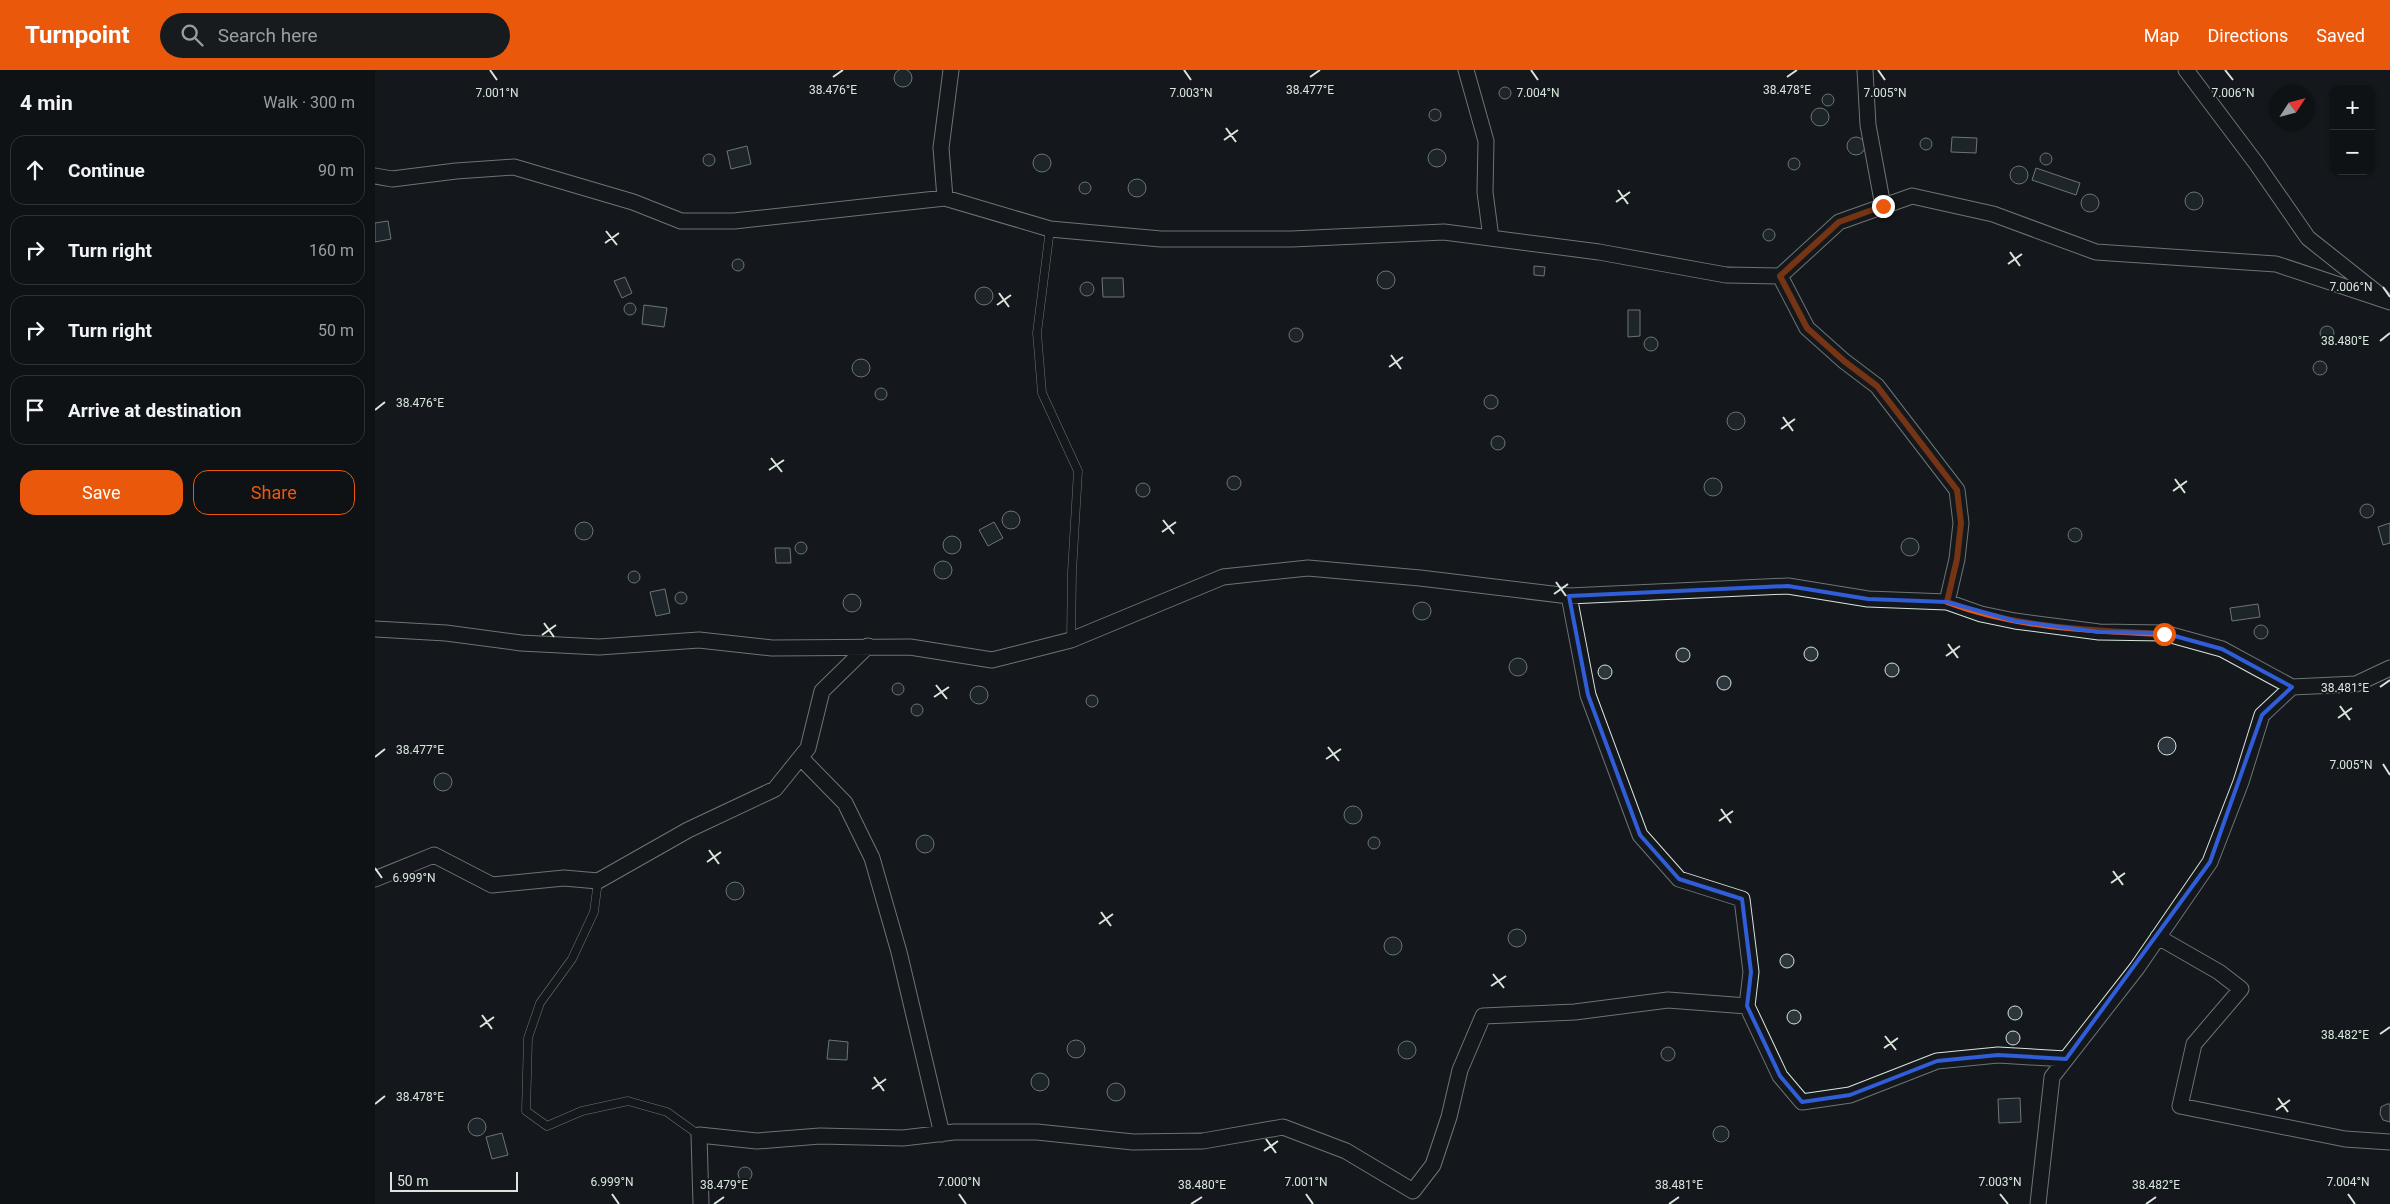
<!DOCTYPE html>
<meta charset="utf-8">
<style>
:root{--surface:#0f1215;--page:#181b1e;--text:#f1f3f6;--muted:#9b9ea0;--line:#2f3234;--accent:#ea580c}
body{margin:0;font-family:Roboto,sans-serif;background:var(--page);color:var(--text)}
.controls{position:absolute;right:15px;top:15px;display:grid;overflow:hidden;border-radius:10px;box-shadow:0 1px 4px #0004}
.controls button{width:45px;height:45px;display:grid;place-items:center;padding:0;border:0;border-bottom:1px solid var(--line);background:var(--surface);color:var(--text);font:25px sans-serif}
.compass{position:absolute;left:1895px;top:15px;width:45px;height:45px;border-radius:50%;background:var(--surface);box-shadow:0 1px 4px #0004;rotate:54deg}
.scale{position:absolute;left:15px;bottom:12px;width:128px;box-sizing:border-box;padding-left:5px;border:2px solid #d8e6dc;border-top:0;font-size:14px;line-height:18px;white-space:nowrap;color:#d8e6dc;-webkit-text-stroke:4px #14181c;paint-order:stroke}
.stop{position:absolute;width:15px;height:15px;margin:-11px;border:4px solid #ea580c;border-radius:50%;background:#fff}
.stop.end{background:#ea580c;border-color:#fff;box-shadow:0 1px 5px #0008}
.list{margin:0;padding:0;list-style:none}
h2{display:flex;justify-content:space-between;align-items:center;height:65px;margin:0;padding:0 20px;font-size:21px}
h2 small{font-size:16px;font-weight:400;color:var(--muted)}
.list li{display:grid;grid-template-columns:32px 1fr auto;gap:15px;align-items:center;box-sizing:border-box;height:70px;margin:0 10px 10px;padding:0 10px;border:1px solid var(--line);border-radius:15px}
.list b{display:block;font-size:19px;white-space:nowrap}
.list em{font-size:16px;font-style:normal;color:var(--muted)}
.actions{display:flex;gap:10px;padding:15px 20px}
.actions a{flex:1;padding:11px 0;border:1px solid var(--accent);border-radius:15px;text-align:center;font-size:18px;color:var(--accent)}
.actions .main{background:var(--accent);color:#fff}
.icon{flex:none;width:28px;height:28px;fill:none;stroke:currentColor;stroke-width:2;stroke-linecap:round;stroke-linejoin:round}
.map{position:relative;flex:none;width:2015px;height:1134px;overflow:hidden}
header{display:flex;align-items:center;gap:30px;box-sizing:border-box;height:70px;padding:0 25px;background:var(--accent);color:#fff}
header strong{font-size:24px}
nav{display:flex;gap:28px;margin-inline-start:auto;font-size:18px}
.search{width:350px;height:45px;background:var(--page);display:flex;align-items:center;gap:12px;box-sizing:border-box;padding:0 18px;border-radius:28px;color:var(--muted);font-size:19px}
main{display:flex}
aside{flex:1;background:var(--surface)}
.map>svg:first-child{display:block}
.building{fill:#2c363c;stroke:#d8e6dc}
.lines{fill:none;stroke-linecap:round;stroke-linejoin:round}
.service-casing{stroke:#d8e6dc;stroke-width:9}
.minor-casing{stroke:#d8e6dc;stroke-width:17}
.service{stroke:#14181c;stroke-width:8}
.minor{stroke:#14181c;stroke-width:15}
.route{stroke:#ea580c;stroke-width:6}
.marked{fill:none;stroke:#305dd8;stroke-width:4;stroke-linejoin:round}
.ticks{fill:none;stroke:#d8e6dc;stroke-width:2}
.ticks-label{font-size:12px;text-anchor:middle;fill:#d8e6dc;stroke:#14181c;stroke-width:4;stroke-linejoin:round;paint-order:stroke}
</style>
<header>
<strong>Turnpoint</strong>
<div class="search"><svg class="icon" aria-label="search" viewBox="0 0 24 24"><circle cx="10" cy="10" r="6"/><path d="M15 15l6 6"/></svg>Search here</div>
<nav><a>Map</a><a>Directions</a><a>Saved</a></nav>
</header>
<main>
<aside>
<h2>4 min<small>Walk · 300 m</small></h2>
<ul class="list">
<li><svg class="icon" aria-label="ahead" viewBox="0 0 24 24"><path d="M12 20V5M6 11l6-6 6 6"/></svg><div><b>Continue</b></div><em>90 m</em></li>
<li><svg class="icon" aria-label="right" viewBox="0 0 24 24"><path d="M7 20v-9h11M14 6l5 5-5 5"/></svg><div><b>Turn right</b></div><em>160 m</em></li>
<li><svg class="icon" aria-label="right" viewBox="0 0 24 24"><path d="M7 20v-9h11M14 6l5 5-5 5"/></svg><div><b>Turn right</b></div><em>50 m</em></li>
<li><svg class="icon" aria-label="arrive" viewBox="0 0 24 24"><path d="M6 21V4h12l-3 4 3 4H6"/></svg><div><b>Arrive at destination</b></div></li>
</ul>
<div class="actions"><a class="main">Save</a><a>Share</a></div>
</aside>
<div class="map">
<svg width="2015" height="1134" viewBox="0 0 2015 1134">
<rect width="100%" height="100%" fill="#14181c"/>
<path class="building" d="M519 8a9 9 0 1 1 18 0a9 9 0 1 1-18 0Z
M1124 23a6 6 0 1 1 12 0a6 6 0 1 1-12 0Z
M1447 30a6 6 0 1 1 12 0a6 6 0 1 1-12 0Z
M1436 47a9 9 0 1 1 18 0a9 9 0 1 1-18 0Z
M1054 45a6 6 0 1 1 12 0a6 6 0 1 1-12 0Z
M1577,67L1602,68L1601,83L1576,82Z
M1472 76a9 9 0 1 1 18 0a9 9 0 1 1-18 0Z
M1545 74a6 6 0 1 1 12 0a6 6 0 1 1-12 0Z
M372,76L376,94L356,99L352,81Z
M1053 88a9 9 0 1 1 18 0a9 9 0 1 1-18 0Z
M1665 89a6 6 0 1 1 12 0a6 6 0 1 1-12 0Z
M328 90a6 6 0 1 1 12 0a6 6 0 1 1-12 0Z
M658 93a9 9 0 1 1 18 0a9 9 0 1 1-18 0Z
M1413 94a6 6 0 1 1 12 0a6 6 0 1 1-12 0Z
M1635 105a9 9 0 1 1 18 0a9 9 0 1 1-18 0Z
M1661,98L1705,113L1701,125L1657,110Z
M753 118a9 9 0 1 1 18 0a9 9 0 1 1-18 0Z
M704 118a6 6 0 1 1 12 0a6 6 0 1 1-12 0Z
M1810 131a9 9 0 1 1 18 0a9 9 0 1 1-18 0Z
M1706 133a9 9 0 1 1 18 0a9 9 0 1 1-18 0Z
M13,151L16,169L0,172V153Z
M1388 165a6 6 0 1 1 12 0a6 6 0 1 1-12 0Z
M357 195a6 6 0 1 1 12 0a6 6 0 1 1-12 0Z
M1159,196L1170,197L1169,206L1159,205Z
M1002 210a9 9 0 1 1 18 0a9 9 0 1 1-18 0Z
M250,207L257,223L247,228L239,211Z
M727,208H748L749,227H728Z
M705 219a7 7 0 1 1 14 0a7 7 0 1 1-14 0Z
M600 226a9 9 0 1 1 18 0a9 9 0 1 1-18 0Z
M249 239a6 6 0 1 1 12 0a6 6 0 1 1-12 0Z
M269,235L292,238L289,257L267,254Z
M1253,240H1265V266L1253,267Z
M1945 263a7 7 0 1 1 14 0a7 7 0 1 1-14 0Z
M914 265a7 7 0 1 1 14 0a7 7 0 1 1-14 0Z
M1269 274a7 7 0 1 1 14 0a7 7 0 1 1-14 0Z
M477 298a9 9 0 1 1 18 0a9 9 0 1 1-18 0Z
M1938 298a7 7 0 1 1 14 0a7 7 0 1 1-14 0Z
M500 324a6 6 0 1 1 12 0a6 6 0 1 1-12 0Z
M1109 332a7 7 0 1 1 14 0a7 7 0 1 1-14 0Z
M1352 351a9 9 0 1 1 18 0a9 9 0 1 1-18 0Z
M1116 373a7 7 0 1 1 14 0a7 7 0 1 1-14 0Z
M852 413a7 7 0 1 1 14 0a7 7 0 1 1-14 0Z
M1329 417a9 9 0 1 1 18 0a9 9 0 1 1-18 0Z
M761 420a7 7 0 1 1 14 0a7 7 0 1 1-14 0Z
M1985 441a7 7 0 1 1 14 0a7 7 0 1 1-14 0Z
M627 450a9 9 0 1 1 18 0a9 9 0 1 1-18 0Z
M619,452L628,468L613,476L604,460Z
M200 461a9 9 0 1 1 18 0a9 9 0 1 1-18 0Z
M2015,453V473L2008,475L2003,457Z
M1693 465a7 7 0 1 1 14 0a7 7 0 1 1-14 0Z
M568 475a9 9 0 1 1 18 0a9 9 0 1 1-18 0Z
M1526 477a9 9 0 1 1 18 0a9 9 0 1 1-18 0Z
M420 478a6 6 0 1 1 12 0a6 6 0 1 1-12 0Z
M400,478H415L416,493H401Z
M559 500a9 9 0 1 1 18 0a9 9 0 1 1-18 0Z
M253 507a6 6 0 1 1 12 0a6 6 0 1 1-12 0Z
M290,519L295,543L281,546L275,522Z
M300 528a6 6 0 1 1 12 0a6 6 0 1 1-12 0Z
M468 533a9 9 0 1 1 18 0a9 9 0 1 1-18 0Z
M1038 541a9 9 0 1 1 18 0a9 9 0 1 1-18 0Z
M1883,534L1885,547L1857,551L1855,538Z
M1879 562a7 7 0 1 1 14 0a7 7 0 1 1-14 0Z
M1429 584a7 7 0 1 1 14 0a7 7 0 1 1-14 0Z
M1301 585a7 7 0 1 1 14 0a7 7 0 1 1-14 0Z
M1134 597a9 9 0 1 1 18 0a9 9 0 1 1-18 0Z
M1510 600a7 7 0 1 1 14 0a7 7 0 1 1-14 0Z
M1223 602a7 7 0 1 1 14 0a7 7 0 1 1-14 0Z
M1342 613a7 7 0 1 1 14 0a7 7 0 1 1-14 0Z
M517 619a6 6 0 1 1 12 0a6 6 0 1 1-12 0Z
M595 625a9 9 0 1 1 18 0a9 9 0 1 1-18 0Z
M711 631a6 6 0 1 1 12 0a6 6 0 1 1-12 0Z
M536 640a6 6 0 1 1 12 0a6 6 0 1 1-12 0Z
M1783 676a9 9 0 1 1 18 0a9 9 0 1 1-18 0Z
M59 712a9 9 0 1 1 18 0a9 9 0 1 1-18 0Z
M969 745a9 9 0 1 1 18 0a9 9 0 1 1-18 0Z
M541 774a9 9 0 1 1 18 0a9 9 0 1 1-18 0Z
M993 773a6 6 0 1 1 12 0a6 6 0 1 1-12 0Z
M351 821a9 9 0 1 1 18 0a9 9 0 1 1-18 0Z
M1133 868a9 9 0 1 1 18 0a9 9 0 1 1-18 0Z
M1009 876a9 9 0 1 1 18 0a9 9 0 1 1-18 0Z
M1405 891a7 7 0 1 1 14 0a7 7 0 1 1-14 0Z
M1633 943a7 7 0 1 1 14 0a7 7 0 1 1-14 0Z
M1412 947a7 7 0 1 1 14 0a7 7 0 1 1-14 0Z
M1631 968a7 7 0 1 1 14 0a7 7 0 1 1-14 0Z
M454,970L473,972L472,990L452,989Z
M692 979a9 9 0 1 1 18 0a9 9 0 1 1-18 0Z
M1023 980a9 9 0 1 1 18 0a9 9 0 1 1-18 0Z
M1286 984a7 7 0 1 1 14 0a7 7 0 1 1-14 0Z
M656 1012a9 9 0 1 1 18 0a9 9 0 1 1-18 0Z
M732 1022a9 9 0 1 1 18 0a9 9 0 1 1-18 0Z
M1645,1028L1646,1052L1624,1053L1623,1029Z
M2012,1034H2015V1052L2008,1050L2005,1044L2006,1037Z
M93 1057a9 9 0 1 1 18 0a9 9 0 1 1-18 0Z
M1338 1064a8 8 0 1 1 16 0a8 8 0 1 1-16 0Z
M127,1063L133,1085L117,1089L111,1067Z
M363 1104a7 7 0 1 1 14 0a7 7 0 1 1-14 0Z"/>
<g class="lines">
<g class="service-casing">
<path id="service" d="M675,159L662,263L667,323L703,401L697,502L696,570
M223,811L219,842L197,889L165,933L153,968L151,1041L172,1056L207,1041L253,1031L292,1042L324,1065"/>
</g>
<g class="minor-casing">
<path id="minor" d="M1091,0L1111,71L1110,122L1116,168
M1490,0L1493,55L1508,136
M1811,0L1881,93L1933,168L2006,226
M0,106L17,109L81,101L139,97L258,132L306,151H359L570,128L675,159L786,169H917L1069,162L1224,182L1351,205L1405,206L1464,152L1537,126L1618,144L1721,182L1901,194L2015,232
M570,128L566,78L576,0
M1405,206L1432,258L1469,291L1502,316L1582,420L1586,453L1582,489L1572,532
M1194,526L1213,625L1265,765L1304,809L1367,829L1376,902L1372,936L1405,1006L1427,1032L1475,1025L1562,991L1623,985L1691,989
M0,559L71,563L146,573L224,577L324,570L397,578L535,577L617,590L696,570L848,507L933,498L1045,508L1194,526L1413,516L1493,529L1572,532L1606,544L1640,551L1724,562L1789,563L1847,579L1917,617
M426,688L470,733L497,788L524,882L567,1064
M0,809L59,785L117,815L189,808L223,811L313,760L400,719L433,678L447,621L493,576
M1783,867L1844,902L1866,919L1819,974L1805,1036L1970,1069L2015,1072
M326,1134L324,1065L382,1071L445,1066L528,1068L579,1062H662L758,1072L828,1071L908,1057L971,1081L1038,1121L1058,1095L1074,1047L1085,1000L1108,946L1200,942L1293,930L1372,936
M1663,1134L1677,1007L1762,898L1835,792L1866,712L1887,645L1917,617L1981,614L2015,598"/>
</g>
<use href="#service" class="service"/>
<use href="#minor" class="minor"/>
</g>
<g class="lines">
<path class="route" d="M1508,136L1464,152L1405,206L1432,258L1469,291L1502,316L1582,420L1586,453L1582,489L1572,532C1641,558 1716,561 1789,564"/>
</g>
<path d="M0 0H2015V1134H0ZM1413,516L1493,529L1572,532L1640,551L1724,562L1789,563L1847,579L1917,617L1887,645L1835,792L1691,989L1623,985L1562,991L1475,1025L1427,1032L1405,1006L1372,936L1376,902L1367,829L1304,809L1265,765L1213,625L1194,526Z" fill="#14181c" fill-opacity=".55" fill-rule="evenodd"/>
<path class="marked" d="M1413,516L1493,529L1572,532L1640,551L1724,562L1789,563L1847,579L1917,617L1887,645L1835,792L1691,989L1623,985L1562,991L1475,1025L1427,1032L1405,1006L1372,936L1376,902L1367,829L1304,809L1265,765L1213,625L1194,526Z"/>
<path class="ticks" d="M115,0L122,10M809,0L816,10M1156,0L1163,10M1503,0L1510,10M1850,0L1858,10M458,7L468,0M935,7L945,0M1412,7L1422,0M851,58L861,72M849,70L863,60M1243,120L1253,134M1241,132L1255,122M231,161L242,175M230,173L244,163M1635,182L1645,196M1633,194L1647,184M2008,217L2015,227M624,223L634,237M622,235L636,225M2005,271L2015,263M1016,285L1026,299M1014,297L1028,287M0,340L10,332M1408,347L1418,361M1406,359L1420,349M396,388L407,402M394,400L409,390M1800,409L1810,423M1798,421L1812,411M788,450L799,464M787,462L801,452M1181,512L1191,526M1179,524L1193,514M169,553L179,567M167,565L181,555M1573,574L1583,588M1571,586L1585,576M561,615L572,629M2005,617L2015,610M559,627L574,617M1965,636L1975,650M1963,648L1977,638M953,677L964,691M0,687L10,679M951,689L966,679M2008,694L2015,705M1346,739L1356,753M1344,751L1358,741M334,780L344,794M332,792L346,782M0,798L7,808M1738,801L1748,815M1736,813L1750,803M726,842L736,856M724,854L738,844M1118,904L1129,918M1116,916L1131,906M107,945L117,959M105,957L119,947M2005,964L2015,957M1510,966L1521,980M1509,978L1523,968M499,1007L509,1021M497,1019L511,1009M1903,1028L1913,1042M0,1034L10,1026M1901,1040L1915,1030M891,1069L901,1083M889,1081L903,1071M237,1124L244,1134M584,1124L591,1134M931,1124L938,1134M1625,1124L1633,1134M1973,1124L1980,1134M339,1134L349,1127M816,1134L827,1127M1294,1134L1304,1127M1771,1134L1781,1127"/>
<g class="ticks-label">
<text x="458" y="24">38.476°E</text>
<text x="935" y="24">38.477°E</text>
<text x="1412" y="24">38.478°E</text>
<text x="122" y="27">7.001°N</text>
<text x="816" y="27">7.003°N</text>
<text x="1163" y="27">7.004°N</text>
<text x="1510" y="27">7.005°N</text>
<text x="1858" y="27">7.006°N</text>
<text x="1976" y="221">7.006°N</text>
<text x="1970" y="275">38.480°E</text>
<text x="45" y="337">38.476°E</text>
<text x="1970" y="622">38.481°E</text>
<text x="45" y="684">38.477°E</text>
<text x="1976" y="699">7.005°N</text>
<text x="39" y="812">6.999°N</text>
<text x="1970" y="969">38.482°E</text>
<text x="45" y="1031">38.478°E</text>
<text x="237" y="1116">6.999°N</text>
<text x="584" y="1116">7.000°N</text>
<text x="931" y="1116">7.001°N</text>
<text x="1625" y="1116">7.003°N</text>
<text x="1973" y="1116">7.004°N</text>
<text x="349" y="1119">38.479°E</text>
<text x="827" y="1119">38.480°E</text>
<text x="1304" y="1119">38.481°E</text>
<text x="1781" y="1119">38.482°E</text>
</g>
</svg>
<div class="controls">
<button>+</button>
<button>−</button>
</div>
<svg class="compass" viewBox="-18 -18 36 36"><path d="M0-13l5 13h-10z" fill="#e53935"/><path d="M0 13l5-13h-10z" fill="#9b9ea0"/></svg>
<div class="scale">50 m</div>
<div class="stop" style="left:1789px;top:564px"></div>
<div class="stop end" style="left:1508px;top:136px"></div>
</div>
</main>
